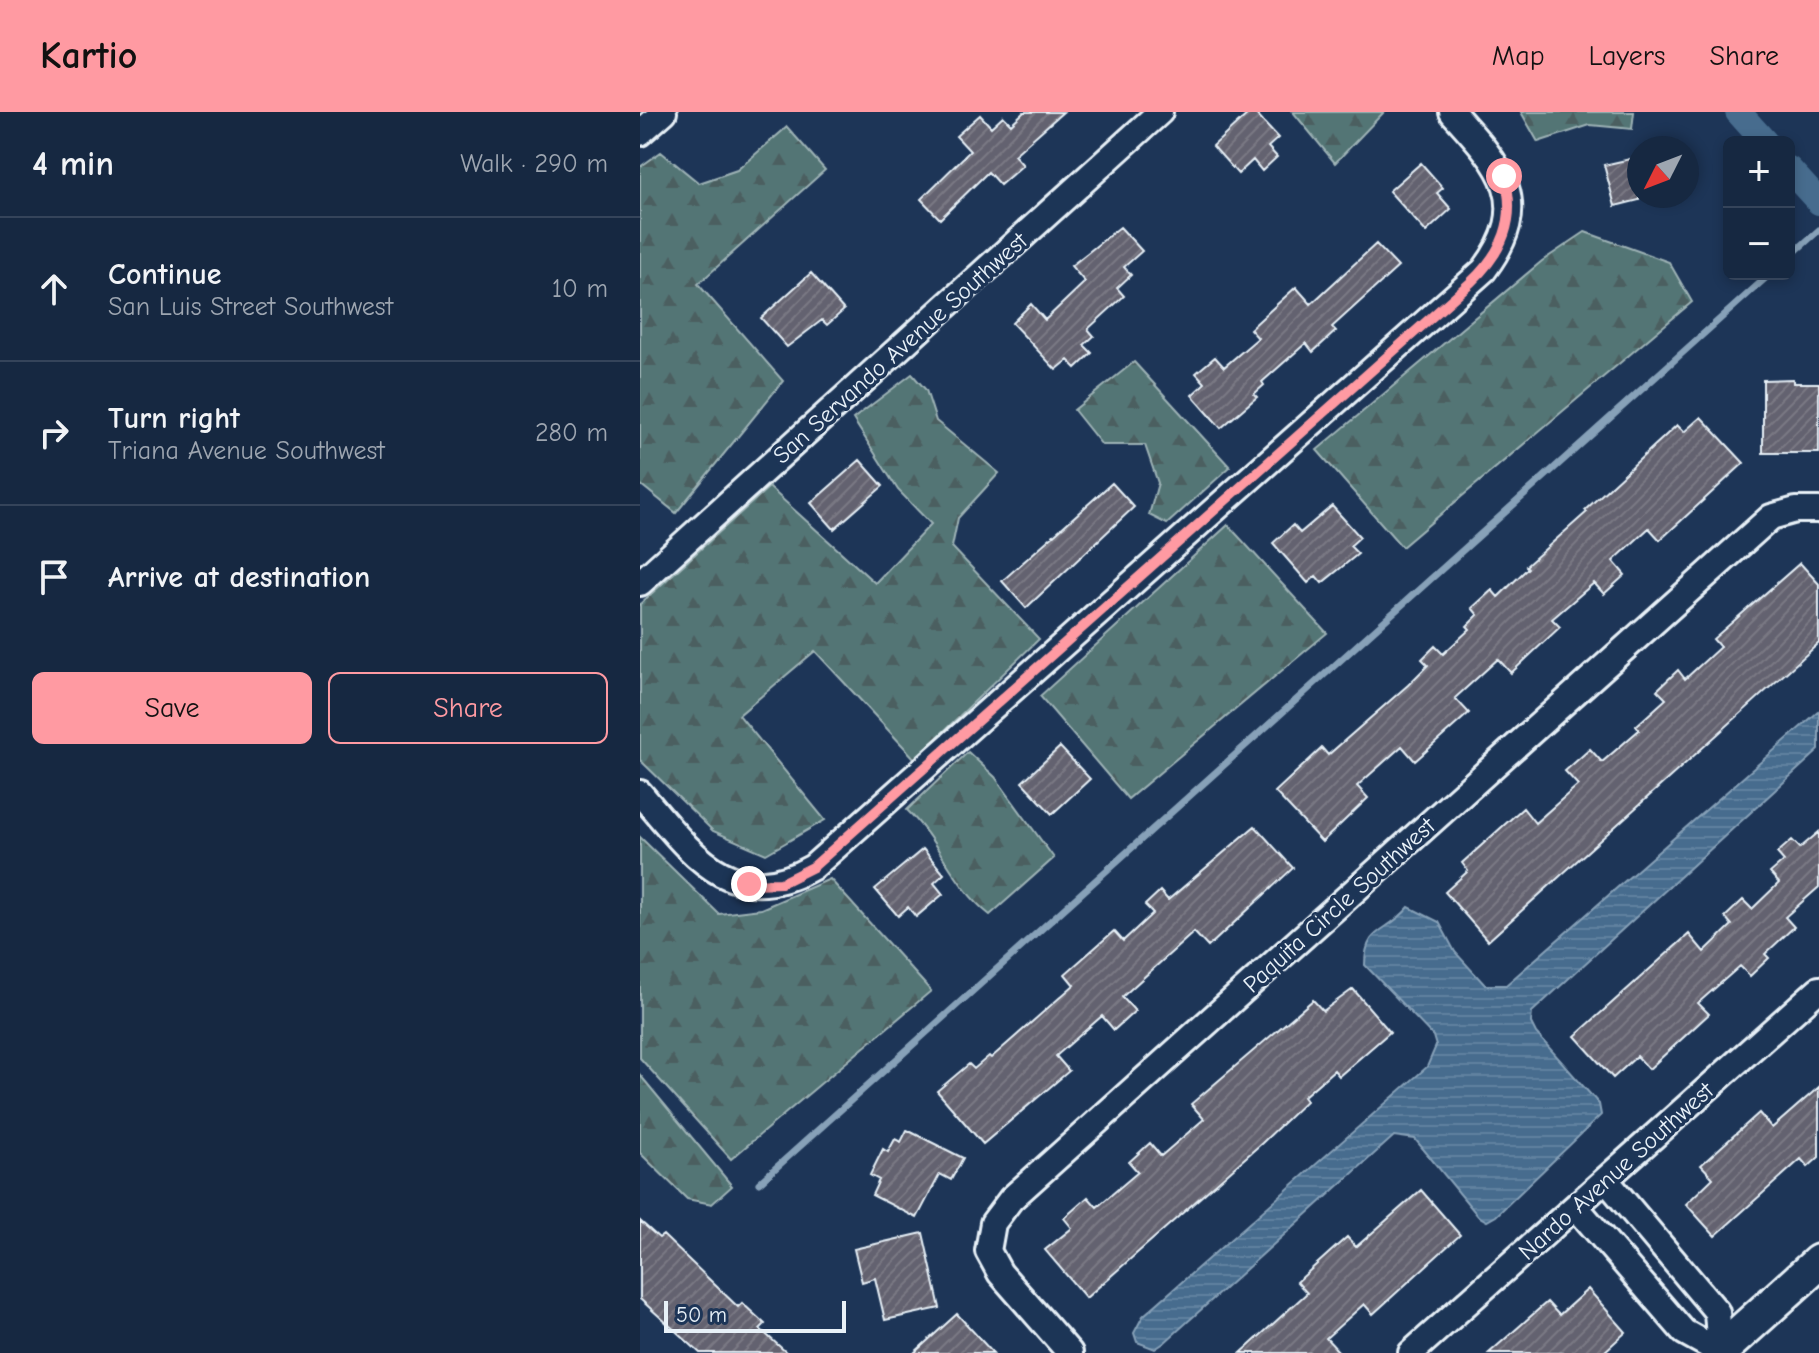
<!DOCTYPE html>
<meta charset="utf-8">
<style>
:root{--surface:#162841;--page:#23344c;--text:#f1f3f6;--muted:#9ea6b1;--line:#35445a;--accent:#ff9aa2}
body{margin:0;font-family:"Comic Neue",sans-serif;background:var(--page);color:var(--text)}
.controls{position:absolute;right:24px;top:24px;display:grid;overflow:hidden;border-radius:12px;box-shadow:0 4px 12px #0003}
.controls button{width:72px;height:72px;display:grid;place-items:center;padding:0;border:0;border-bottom:2px solid var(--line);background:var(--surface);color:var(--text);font:40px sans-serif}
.compass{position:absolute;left:987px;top:24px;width:72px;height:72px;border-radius:50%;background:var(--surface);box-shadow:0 4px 12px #0003;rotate:228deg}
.scale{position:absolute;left:24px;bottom:20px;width:182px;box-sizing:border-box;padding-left:8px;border:4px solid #e8f1f8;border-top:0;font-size:22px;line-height:28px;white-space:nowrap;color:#e8f1f8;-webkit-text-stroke:6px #1d3557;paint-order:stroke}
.stop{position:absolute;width:24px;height:24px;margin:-18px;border:6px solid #ff9aa2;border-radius:50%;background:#fff}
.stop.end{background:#ff9aa2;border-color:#fff;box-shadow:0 2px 8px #0008}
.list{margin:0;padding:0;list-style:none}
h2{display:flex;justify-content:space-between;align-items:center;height:104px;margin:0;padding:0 32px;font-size:34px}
h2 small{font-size:26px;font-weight:400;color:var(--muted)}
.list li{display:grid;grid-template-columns:52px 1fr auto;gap:24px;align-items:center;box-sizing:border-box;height:144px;padding:0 32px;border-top:2px solid var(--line)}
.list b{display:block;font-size:30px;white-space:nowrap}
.list p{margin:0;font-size:26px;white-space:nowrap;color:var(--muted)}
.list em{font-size:26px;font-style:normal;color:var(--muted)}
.actions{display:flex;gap:16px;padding:24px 32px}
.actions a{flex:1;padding:18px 0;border:2px solid var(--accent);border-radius:12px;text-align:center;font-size:28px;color:var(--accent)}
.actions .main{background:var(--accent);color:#111}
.icon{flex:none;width:44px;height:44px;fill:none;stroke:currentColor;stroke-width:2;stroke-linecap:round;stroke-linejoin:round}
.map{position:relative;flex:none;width:1179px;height:1241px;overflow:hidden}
header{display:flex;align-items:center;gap:48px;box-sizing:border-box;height:112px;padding:0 40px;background:var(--accent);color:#111}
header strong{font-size:38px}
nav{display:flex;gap:44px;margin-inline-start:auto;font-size:28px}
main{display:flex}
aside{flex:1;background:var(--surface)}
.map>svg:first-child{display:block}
.forest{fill:url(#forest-firs);stroke:#9eb3b6;stroke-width:2}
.water{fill:url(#water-rules);stroke:#87a1b8;stroke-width:2}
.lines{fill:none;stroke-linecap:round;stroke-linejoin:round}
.stream{stroke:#87a1b8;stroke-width:7}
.canal{stroke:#466c8e;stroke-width:26}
.building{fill:url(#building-hatch);stroke:#e8f1f8;stroke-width:2}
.street-casing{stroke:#e8f1f8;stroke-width:30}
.secondary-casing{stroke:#e8f1f8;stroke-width:40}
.street{stroke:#1d3557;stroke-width:24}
.secondary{stroke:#1d3557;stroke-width:34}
.route{stroke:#ff9aa2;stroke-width:10}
.labels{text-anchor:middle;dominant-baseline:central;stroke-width:7;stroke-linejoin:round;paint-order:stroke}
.street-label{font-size:24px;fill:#e8f1f8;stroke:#1d3557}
</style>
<header>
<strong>Kartio</strong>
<nav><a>Map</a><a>Layers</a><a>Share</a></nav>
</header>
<main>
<aside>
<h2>4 min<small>Walk · 290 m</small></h2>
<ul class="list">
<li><svg class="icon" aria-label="ahead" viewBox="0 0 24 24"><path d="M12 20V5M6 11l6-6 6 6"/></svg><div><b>Continue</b><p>San Luis Street Southwest</p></div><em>10 m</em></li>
<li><svg class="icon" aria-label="right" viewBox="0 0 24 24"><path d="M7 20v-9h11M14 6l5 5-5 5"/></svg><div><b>Turn right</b><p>Triana Avenue Southwest</p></div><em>280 m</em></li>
<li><svg class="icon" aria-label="arrive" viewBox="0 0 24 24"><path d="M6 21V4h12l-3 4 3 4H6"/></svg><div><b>Arrive at destination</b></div></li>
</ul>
<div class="actions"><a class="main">Save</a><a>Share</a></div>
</aside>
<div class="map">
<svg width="1179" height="1241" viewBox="0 0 1179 1241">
<defs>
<pattern id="forest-firs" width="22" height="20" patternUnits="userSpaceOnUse" patternTransform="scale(2)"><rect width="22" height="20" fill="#537575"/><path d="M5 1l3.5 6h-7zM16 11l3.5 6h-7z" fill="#4c5e60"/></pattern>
<pattern id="water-rules" width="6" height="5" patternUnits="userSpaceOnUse" patternTransform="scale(2)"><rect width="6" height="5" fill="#466c8e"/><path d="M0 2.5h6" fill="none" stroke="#61819f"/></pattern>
<pattern id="building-hatch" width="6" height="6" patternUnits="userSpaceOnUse" patternTransform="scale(2)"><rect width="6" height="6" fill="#64626f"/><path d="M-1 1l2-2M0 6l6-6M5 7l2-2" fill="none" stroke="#7a7984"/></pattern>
</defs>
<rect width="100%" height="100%" fill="#1d3557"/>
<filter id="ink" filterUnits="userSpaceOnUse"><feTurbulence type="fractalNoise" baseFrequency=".0125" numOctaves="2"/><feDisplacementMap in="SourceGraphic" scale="16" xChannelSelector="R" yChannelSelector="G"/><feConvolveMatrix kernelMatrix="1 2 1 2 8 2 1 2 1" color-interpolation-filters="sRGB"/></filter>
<g filter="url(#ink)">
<path class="forest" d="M653,0H744L695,51Z
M881,0H994L992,17L950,13L898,30Z
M147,15L185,58L58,172L143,269L36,401L0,372V55L21,40L59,71L97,58Z
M945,120L1029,150L1052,190L762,435L677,338L902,149Z
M494,250L590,355L527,412L509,403L518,371L505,333H462L434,298Z
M272,262L286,278L296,309L359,361L318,406L312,435L399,527L275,647L175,539L99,603L185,708L126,742L73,719L0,648V492L129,375L235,471L291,412L258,378L213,307Z
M588,413L687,521L488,687L400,584Z
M328,640L355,665L414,746L350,803C314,775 300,730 267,698Z
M0,725L79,802L121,797L190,767L291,879L91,1047L0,946Z
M0,963L92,1074L72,1092L47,1087L0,1041Z"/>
<path class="water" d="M1179,599V638L892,900L891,911L896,921L959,992L961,1003L856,1104L847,1109L838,1104L775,1027L754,1024L524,1231L515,1237L497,1230L494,1221L503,1204L787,955L796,934L793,924L725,853C725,814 747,822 769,795L799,810L815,840L845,873H866Z"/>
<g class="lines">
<path class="stream" d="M1149,145L1179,118
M119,1071L1130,162"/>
<path class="canal" d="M1098,0L1125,30
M1149,57L1179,90"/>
</g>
<path class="building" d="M384,0H423L374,43L383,53L360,73L348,60L300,107L281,87L330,39L316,24L340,3L351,15L363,4L371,12Z
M610,0H614L638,26L628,35L637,45L622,59L613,48L598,62L573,34Z
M999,45V88L975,94L964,53Z
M781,51L803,76L797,81L811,97L786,120L749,79Z
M480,115L502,139L484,155L491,163L477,176L484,184L448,217L454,224L444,233L452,241L436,256L428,248L416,258L372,211L391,192L405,208L445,170L431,154Z
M736,132L758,155L692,215L696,219L673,240L666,231L622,270L624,273L614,282L617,285L581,316L552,283L565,271L556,261L575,245L584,255L618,226L610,217L656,175L671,192Z
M171,161L204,198L187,213L182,208L147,235L121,206Z
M1153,267V271H1179V341H1123V268Z
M1061,305L1104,351L1020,428L1009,416L973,449L985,463L964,482L954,471L912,507L920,515L871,561L858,547L815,586L829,601L775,649L762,634L717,674L728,686L682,730L635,680L682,636L688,643L768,573L788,553L782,547L795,534L803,542L830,517L827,514L838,503L832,496L852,478L858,485L888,456L886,454L947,400L945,398L1037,313L1044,320Z
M220,348L243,374L194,417L171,391Z
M472,371L494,395L386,496L362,469Z
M692,394L720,425L710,434L718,442L682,471L676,464L668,471L633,431L653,413L660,421Z
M1160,451L1179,472V531L848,829L805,780L828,759L822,751L883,696L895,711L938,673L925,659L950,637L962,650L999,618L996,614L1026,587L1017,578L1038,558L1045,567L1080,535L1073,527Z
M420,635L450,667L412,702L382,670Z
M615,714L653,756L568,835L554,820L482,885L495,899L474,918L462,904L416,944L429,959L343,1032L297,979L329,952L334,957L349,944L351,946L434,873L425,862L474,819L483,829L513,801L505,793L520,779L528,788Z
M1179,720V775L1145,805L1154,815L1125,842L1129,846L1110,864L1100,854L1058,891L1069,902L1009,957L997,944L973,966L935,924L1049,822L1064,840L1092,813L1085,805L1103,788L1112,797L1139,771L1130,761L1144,749L1137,741L1152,728L1160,736Z
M283,737L304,762L294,771L303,782L276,805L268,795L258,804L235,777Z
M713,877L750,920L699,964L694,958L663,985L666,989L622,1031L446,1186L405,1138L432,1116L424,1106L448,1085L457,1095L498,1060L489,1050L510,1031L521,1044L564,1007L551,992L673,888L683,899Z
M1179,975V1045L1168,1055L1161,1047L1075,1124L1046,1092L1073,1066L1061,1053L1119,1001L1132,1016Z
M267,1018L323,1046L311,1068L300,1062L277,1106L232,1083L239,1068L230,1063L243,1037L248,1040L255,1027L261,1030Z
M781,1078L820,1123L733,1202L724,1192L686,1226L700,1241H601L667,1181L657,1170L707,1125L716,1135Z
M0,1109L19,1126L23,1123L98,1195L102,1191L125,1212L120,1217L147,1241H60L39,1222L0,1187Z
M283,1121L300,1196L245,1208L235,1166L222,1170L214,1137Z
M948,1177L986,1220L963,1241H849L907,1190L919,1203Z
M317,1202L353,1241H274Z"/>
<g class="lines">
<g class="street-casing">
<path id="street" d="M0,21L24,0
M0,471L520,0
M0,681C50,739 90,802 173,755L844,158C895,90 861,54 812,0
M966,1068L1077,1200L1080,1239
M936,1095L1044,1220L1082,1241
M430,1241L360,1161L348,1139L353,1111L371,1087L1131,405L1156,398H1179
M771,1241L1179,877"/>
</g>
<g class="secondary-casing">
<path id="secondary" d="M1078,1241L1179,1150"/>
</g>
<use href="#street" class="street"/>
<use href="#secondary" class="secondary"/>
</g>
</g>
<g class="lines" filter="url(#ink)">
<path class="route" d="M109,772L141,771L173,755L830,171C862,141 878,107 864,64"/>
</g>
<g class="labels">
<g class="street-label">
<text transform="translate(260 236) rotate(-42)">San Servando Avenue Southwest</text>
<text transform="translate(699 793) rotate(-42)">Paquita Circle Southwest</text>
<text transform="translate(976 1059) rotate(-42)">Nardo Avenue Southwest</text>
</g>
</g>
</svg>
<div class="controls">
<button>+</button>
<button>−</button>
</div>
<svg class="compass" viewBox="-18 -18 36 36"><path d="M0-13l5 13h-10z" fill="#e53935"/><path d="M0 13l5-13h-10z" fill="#9ea6b1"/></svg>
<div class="scale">50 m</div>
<div class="stop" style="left:864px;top:64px"></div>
<div class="stop end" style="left:109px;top:772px"></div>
</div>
</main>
